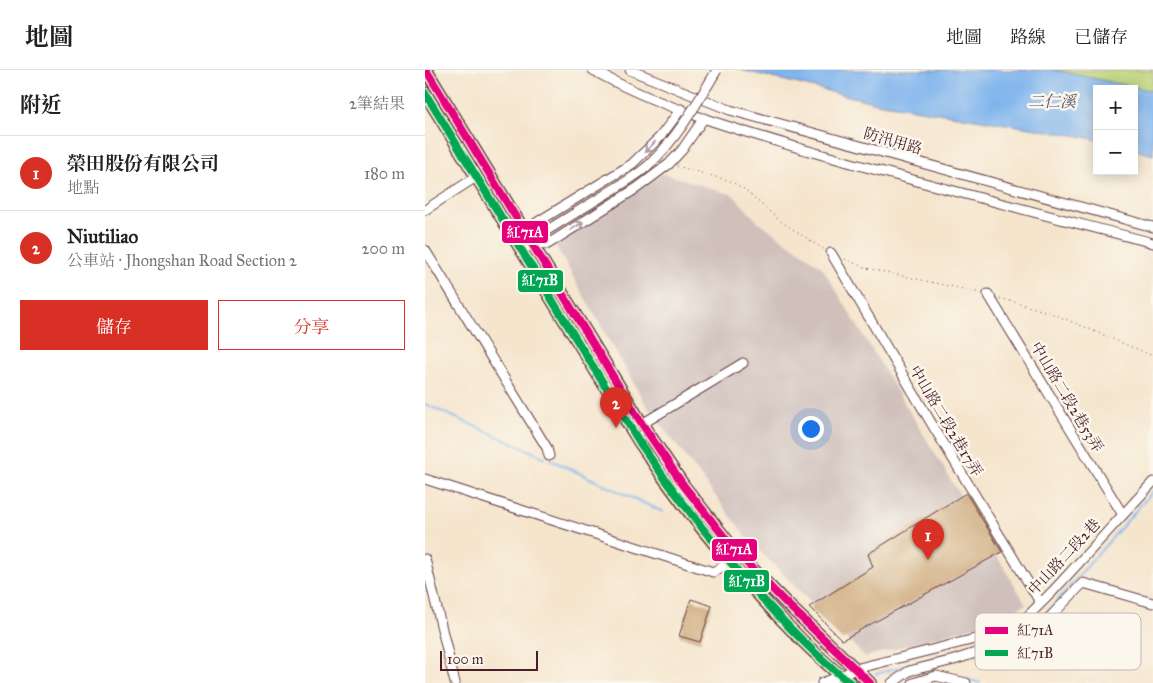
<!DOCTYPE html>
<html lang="zh-TW">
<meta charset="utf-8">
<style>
:root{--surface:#fff;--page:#f6f6f6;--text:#222;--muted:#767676;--line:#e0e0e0;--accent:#d93025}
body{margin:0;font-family:"IM FELL Great Primer","Noto Serif TC",serif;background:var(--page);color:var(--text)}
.controls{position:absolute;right:15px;top:15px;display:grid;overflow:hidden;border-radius:0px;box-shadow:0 2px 12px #0003}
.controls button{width:45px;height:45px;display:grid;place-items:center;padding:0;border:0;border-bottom:1px solid var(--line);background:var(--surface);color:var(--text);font:25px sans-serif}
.scale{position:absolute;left:15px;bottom:12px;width:98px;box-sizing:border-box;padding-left:5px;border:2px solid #4a1f2b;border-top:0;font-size:14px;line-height:18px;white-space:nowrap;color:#4a1f2b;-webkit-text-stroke:4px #fbf7ec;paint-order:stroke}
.you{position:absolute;left:385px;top:358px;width:18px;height:18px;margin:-12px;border:4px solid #fff;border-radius:50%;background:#1a73e8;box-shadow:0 0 0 8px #1a73e833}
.badge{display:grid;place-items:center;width:32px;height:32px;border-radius:50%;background:var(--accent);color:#fff;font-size:16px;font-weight:700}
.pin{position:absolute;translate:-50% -41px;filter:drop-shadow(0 1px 2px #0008)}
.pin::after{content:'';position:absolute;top:26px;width:18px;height:15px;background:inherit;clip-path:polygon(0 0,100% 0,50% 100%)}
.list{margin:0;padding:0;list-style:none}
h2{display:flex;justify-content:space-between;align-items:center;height:65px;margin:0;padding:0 20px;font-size:21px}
h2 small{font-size:16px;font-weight:400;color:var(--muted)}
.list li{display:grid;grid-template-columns:32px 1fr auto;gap:15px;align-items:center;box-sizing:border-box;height:75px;padding:0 20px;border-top:1px solid var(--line)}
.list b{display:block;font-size:19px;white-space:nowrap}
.list p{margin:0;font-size:16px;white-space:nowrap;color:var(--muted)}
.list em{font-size:16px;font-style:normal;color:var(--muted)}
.actions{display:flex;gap:10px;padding:15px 20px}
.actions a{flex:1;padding:11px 0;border:1px solid var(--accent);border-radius:0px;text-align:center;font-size:18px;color:var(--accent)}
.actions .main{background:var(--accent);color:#fff}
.map{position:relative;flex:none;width:728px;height:613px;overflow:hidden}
header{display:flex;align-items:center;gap:30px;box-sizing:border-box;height:70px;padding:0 25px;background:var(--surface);border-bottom:1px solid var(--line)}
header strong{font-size:24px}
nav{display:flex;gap:28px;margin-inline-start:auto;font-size:18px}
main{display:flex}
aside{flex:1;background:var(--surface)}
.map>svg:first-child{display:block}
.industrial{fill:#cfc0bb}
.green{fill:#bad074;stroke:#827850}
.water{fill:#7fb4ed;stroke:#646a8c}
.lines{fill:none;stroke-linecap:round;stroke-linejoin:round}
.stream{stroke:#7fb4ed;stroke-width:2}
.building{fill:#cba474}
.minor-casing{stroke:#643d43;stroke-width:11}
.major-casing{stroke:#643d43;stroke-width:14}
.path{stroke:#643d43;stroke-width:1;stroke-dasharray:1 4;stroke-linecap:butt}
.minor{stroke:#fff;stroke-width:9}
.major{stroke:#f6c06b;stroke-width:11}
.minor-bridge-casing{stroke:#643d43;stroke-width:11;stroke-linecap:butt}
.minor-bridge{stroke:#fff;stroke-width:9}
.bus-1-casing{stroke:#fbf7ec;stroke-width:11}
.bus-2-casing{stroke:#fbf7ec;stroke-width:11}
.bus-1{stroke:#e5007d;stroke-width:8}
.bus-2{stroke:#00a651;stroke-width:8}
.oneway{stroke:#ae9aa0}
.labels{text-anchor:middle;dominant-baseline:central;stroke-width:5;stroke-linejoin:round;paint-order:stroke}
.street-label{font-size:15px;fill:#4a1f2b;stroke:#fbf7ec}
.water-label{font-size:16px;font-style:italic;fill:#5d536f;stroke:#fbf7ec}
.key{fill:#fbf7ec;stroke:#c6b6b2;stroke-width:1}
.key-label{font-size:14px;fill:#4a1f2b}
.line-badge{stroke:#fbf7ec;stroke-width:2}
.badge-label{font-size:14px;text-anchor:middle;font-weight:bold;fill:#fff}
</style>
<header>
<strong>地圖</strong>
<nav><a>地圖</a><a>路線</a><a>已儲存</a></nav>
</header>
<main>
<aside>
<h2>附近<small>2筆結果</small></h2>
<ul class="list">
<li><span class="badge">1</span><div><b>榮田股份有限公司</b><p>地點</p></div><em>180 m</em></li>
<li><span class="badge">2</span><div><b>Niutiliao</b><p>公車站 · Jhongshan Road Section 2</p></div><em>200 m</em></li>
</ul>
<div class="actions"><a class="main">儲存</a><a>分享</a></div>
</aside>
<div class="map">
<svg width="728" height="613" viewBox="0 0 728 613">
<rect width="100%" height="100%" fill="#fbf7ec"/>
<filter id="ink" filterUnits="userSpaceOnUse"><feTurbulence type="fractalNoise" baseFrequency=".02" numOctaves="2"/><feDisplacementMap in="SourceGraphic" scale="10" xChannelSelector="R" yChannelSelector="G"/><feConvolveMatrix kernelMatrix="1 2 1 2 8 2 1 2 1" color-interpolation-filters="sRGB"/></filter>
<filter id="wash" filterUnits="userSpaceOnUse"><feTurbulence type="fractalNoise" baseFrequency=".0096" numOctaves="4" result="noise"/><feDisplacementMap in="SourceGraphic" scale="20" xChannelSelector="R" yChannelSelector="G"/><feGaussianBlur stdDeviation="1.12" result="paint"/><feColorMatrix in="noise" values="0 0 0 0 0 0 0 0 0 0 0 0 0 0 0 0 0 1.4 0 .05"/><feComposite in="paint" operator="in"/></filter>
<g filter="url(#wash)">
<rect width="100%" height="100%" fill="#f5e5cd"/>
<path class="industrial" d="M237,103L308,125L332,151L397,197L601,534L566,552L440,587L324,470L221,335L130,175Z"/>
<path class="green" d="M629,0H728V21Z"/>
<path class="water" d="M316,0H629L728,21V85L709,80V19H672V70L654,66L452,33Z"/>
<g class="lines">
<path class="stream" d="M0,334L121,388
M126,390L238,442
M618,547L728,421
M514,603L518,602L555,613
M451,604L585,566L614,550
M481,613L486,611"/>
</g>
<g id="blocks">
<path class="building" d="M541,423L577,482L417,570L384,537L448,497L443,484Z
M266,529L287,536L275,572L254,566Z"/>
</g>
</g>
<g filter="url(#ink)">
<use href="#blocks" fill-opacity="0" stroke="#643d43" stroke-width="1"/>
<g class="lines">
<g class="minor-casing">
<path id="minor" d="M168,0C232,37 313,60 384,81C498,114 613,143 728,173
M205,0L305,40L728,157
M256,39L235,67L207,94L111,153L108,173L123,174L212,118L244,94L257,80L279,48
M0,140L51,107
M0,180L122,378L124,386
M96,181L108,173L116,164L181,124
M406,183L508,356L615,532
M563,224L698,445
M217,354L318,293
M0,409L288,502L304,493
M0,489L30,613
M397,613L416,606L430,599L562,566L590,555L604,545L628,521L728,412
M467,613L484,601L529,590L584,572L610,560L627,545L658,513L728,533
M488,613L511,606L541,613"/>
</g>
<g class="major-casing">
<path id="major" d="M1,0L217,354L259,416L312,483L361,533L445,613
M0,23L215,373C257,437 305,496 358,551C379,573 401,595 425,613"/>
</g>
<path class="path" d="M252,96L305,111L319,119L355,151L400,180
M420,189L441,198L556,223
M575,228L626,243L728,286"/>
<use href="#minor" class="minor"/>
<use href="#major" class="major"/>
<g class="minor-bridge-casing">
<path id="minor-bridge" d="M181,124C195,115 212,106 225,94C253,67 272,33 292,0"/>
</g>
<use href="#minor-bridge" class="minor-bridge"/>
<g class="bus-1-casing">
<path id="bus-1" d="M1,0L217,354L259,416L312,483L361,533L445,613"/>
</g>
<g class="bus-2-casing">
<path id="bus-2" d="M0,23L215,373C255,432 299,488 348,540C372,566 397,591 425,613"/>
</g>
<use href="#bus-1" class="bus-1"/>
<use href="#bus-2" class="bus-2"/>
</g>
<defs><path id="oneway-shaft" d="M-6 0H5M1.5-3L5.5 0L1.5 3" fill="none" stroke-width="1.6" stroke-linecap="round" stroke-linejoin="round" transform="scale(1.25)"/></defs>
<g class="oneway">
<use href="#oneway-shaft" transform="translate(225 77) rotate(134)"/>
<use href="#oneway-shaft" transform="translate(152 156) rotate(-32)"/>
</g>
</g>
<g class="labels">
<g class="street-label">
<text transform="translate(468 71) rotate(16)">防汛用路</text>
<text transform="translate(642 327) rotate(59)">中山路二段2巷53弄</text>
<text transform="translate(521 351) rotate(59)">中山路二段2巷17弄</text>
<text transform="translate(639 487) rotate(-47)">中山路二段2巷</text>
</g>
<g class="water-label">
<text x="627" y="31">二仁溪</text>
</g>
</g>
<rect x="550" y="543" width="166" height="57" rx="8" class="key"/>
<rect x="560" y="557" width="23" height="7" fill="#e5007d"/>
<rect x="560" y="580" width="23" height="6" fill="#00a651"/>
<g class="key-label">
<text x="592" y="565">紅71A</text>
<text x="592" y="588">紅71B</text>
</g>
<g class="line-badge">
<rect x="76" y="150" width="48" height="24" rx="5" fill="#e5007d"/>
<rect x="92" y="199" width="47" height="24" rx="5" fill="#00a651"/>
<rect x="286" y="468" width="47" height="24" rx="5" fill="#e5007d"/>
<rect x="298" y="499" width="47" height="24" rx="5" fill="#00a651"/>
</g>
<g class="badge-label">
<text x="100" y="167">紅71A</text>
<text x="115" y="215">紅71B</text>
<text x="309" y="484">紅71A</text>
<text x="322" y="516">紅71B</text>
</g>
</svg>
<div class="controls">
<button>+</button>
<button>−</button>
</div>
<div class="scale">100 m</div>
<div class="you"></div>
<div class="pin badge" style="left:503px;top:490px">1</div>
<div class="pin badge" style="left:191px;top:358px">2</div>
</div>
</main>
